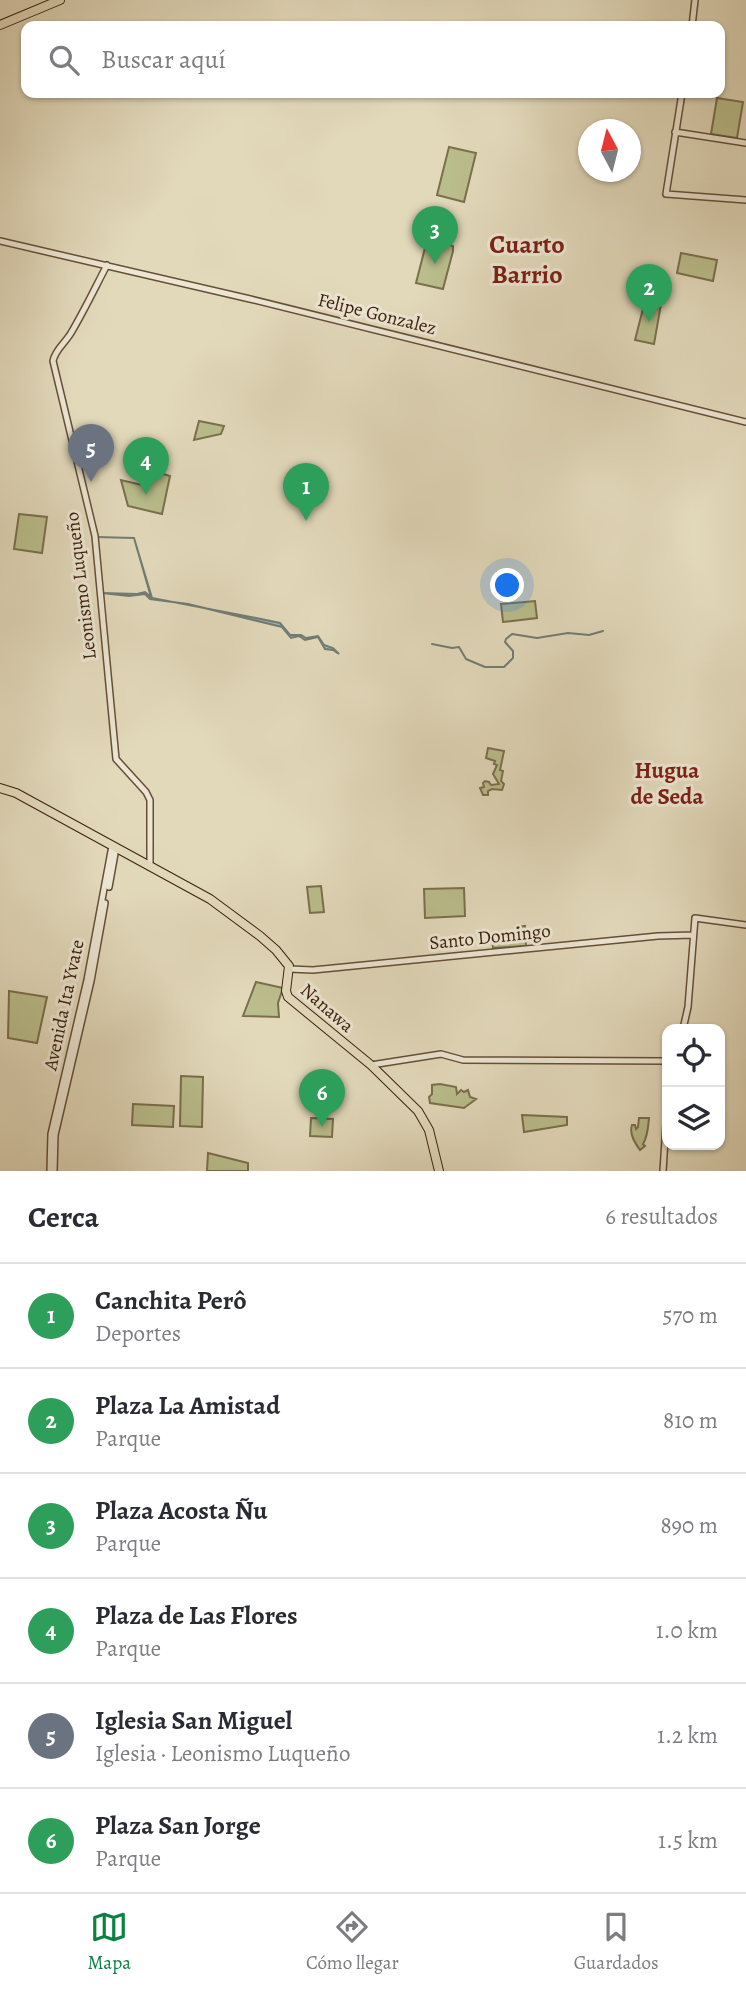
<!DOCTYPE html>
<html lang="es">
<meta charset="utf-8">
<style>
:root{--surface:#fff;--page:#f7f7f7;--text:#2b2b33;--muted:#7c7c81;--line:#e1e1e2;--accent:#0b8043}
body{margin:0;font-family:Alegreya,serif;background:var(--page);color:var(--text)}
.controls{position:absolute;right:21px;bottom:21px;display:grid;overflow:hidden;border-radius:14px;box-shadow:0 2px 5px #0004}
.controls button{width:63px;height:63px;display:grid;place-items:center;padding:0;border:0;border-bottom:2px solid var(--line);background:var(--surface);color:var(--text);font:35px sans-serif}
.compass{position:absolute;left:578px;top:119px;width:63px;height:63px;border-radius:50%;background:var(--surface);box-shadow:0 2px 5px #0004;rotate:353deg}
.you{position:absolute;left:508px;top:586px;width:24px;height:24px;margin:-18px;border:5px solid #fff;border-radius:50%;background:#1a73e8;box-shadow:0 0 0 10px #1a73e833}
.badge{display:grid;place-items:center;width:46px;height:46px;border-radius:50%;background:var(--accent);color:#fff;font-size:23px;font-weight:700}
.pin{position:absolute;translate:-50% -58px;filter:drop-shadow(0 2px 4px #0008)}
.pin::after{content:'';position:absolute;top:37px;width:24px;height:21px;background:inherit;clip-path:polygon(0 0,100% 0,50% 100%)}
.list{margin:0;padding:0;list-style:none}
h2{display:flex;justify-content:space-between;align-items:center;height:91px;margin:0;padding:0 28px;font-size:30px}
h2 small{font-size:23px;font-weight:400;color:var(--muted)}
.list li{display:grid;grid-template-columns:46px 1fr auto;gap:21px;align-items:center;box-sizing:border-box;height:105px;padding:0 28px;border-top:2px solid var(--line)}
.list b{display:block;font-size:26px;white-space:nowrap}
.list p{margin:0;font-size:23px;white-space:nowrap;color:var(--muted)}
.list em{font-size:23px;font-style:normal;color:var(--muted)}
.icon{flex:none;width:38px;height:38px;fill:none;stroke:currentColor;stroke-width:2;stroke-linecap:round;stroke-linejoin:round}
.map{position:relative;flex:none;width:746px;height:1171px;overflow:hidden}
.search{position:absolute;background:var(--surface);box-shadow:0 2px 5px #0004;left:21px;right:21px;top:21px;height:77px;display:flex;align-items:center;gap:18px;box-sizing:border-box;padding:0 24px;border-radius:14px;color:var(--muted);font-size:26px}
.sheet{height:721px;background:var(--surface)}
nav{display:flex;justify-content:space-around;align-items:center;box-sizing:border-box;height:98px;border-top:2px solid var(--line);background:var(--surface);font-size:19px;color:var(--muted)}
nav a{display:grid;justify-items:center;gap:4px}
nav .on{color:var(--accent)}
.map>svg:first-child{display:block}
.green{fill:#babd8c;stroke:#7b6f4c;stroke-width:2}
.water{fill:#98b8b9;stroke:#737c74;stroke-width:2}
.lines{fill:none;stroke-linecap:round;stroke-linejoin:round}
.stream{stroke:#737c74;stroke-width:2}
.minor-casing{stroke:#664f38;stroke-width:8}
.major-casing{stroke:#3c210d;stroke-width:10}
.minor{stroke:#ece6d3;stroke-width:5}
.major{stroke:#e2d9bb;stroke-width:8}
.labels{text-anchor:middle;dominant-baseline:central;stroke-width:6;stroke-linejoin:round;paint-order:stroke}
.street-label{font-size:19px;fill:#3c210d;stroke:#ece6d3}
.quarter-label{font-size:23px;font-weight:bold;fill:#7a1f14;stroke:#ece6d3}
.district-label{font-size:26px;font-weight:bold;fill:#7a1f14;stroke:#ece6d3}
</style>
<div class="map">
<svg width="746" height="1171" viewBox="0 0 746 1171">
<rect width="100%" height="100%" fill="#e2d9bb"/>
<filter id="stains"><feTurbulence type="fractalNoise" baseFrequency=".00286" numOctaves="4"/><feColorMatrix values="0 0 0 0 .2 0 0 0 0 .09 0 0 0 0 .02 0 0 0 .5 -.17"/></filter>
<radialGradient id="worn" r=".72"><stop offset=".6" stop-color="#630" stop-opacity="0"/><stop offset="1" stop-color="#630" stop-opacity=".3"/></radialGradient>
<path class="green" d="M717,98L743,102L737,138L711,134Z
M449,147L476,153L464,202L437,195Z
M427,240L453,246V251L443,289L416,283Z
M681,253L717,260L713,281L677,273Z
M645,301L661,304L654,344L635,340Z
M199,421L224,426L221,434L194,440Z
M146,469L170,476L162,514L128,506L121,480L142,485Z
M19,514L47,517L42,553L14,549Z
M535,601L537,618L503,622L501,604Z
M488,748L504,751L500,770L503,771L501,781L504,784L502,790L492,789L488,791V795H483L480,788L484,787L483,783L485,781L489,782L491,785L499,784L493,774L497,765L494,764L495,761L486,758Z
M321,886L324,912L310,913L307,887Z
M464,888L465,916L425,918L424,889Z
M525,926L526,946L493,948L492,933L517,931V927Z
M256,982L283,988L278,1003L279,1017L243,1016Z
M9,991L47,997L37,1043L8,1038Z
M181,1076L203,1077L202,1127L180,1126Z
M440,1084L456,1087L457,1094L461,1090L464,1092L468,1090L470,1097L476,1099L464,1108L430,1103L429,1097L432,1094V1085Z
M133,1104L174,1106L173,1127L132,1125Z
M522,1115L567,1117V1125L524,1132Z
M311,1118L333,1119L332,1137L310,1136Z
M639,1118H649C648,1127 648,1136 643,1144L645,1146L640,1150C635,1143 629,1134 632,1125H635L636,1129L638,1127Z
M208,1153L248,1163V1171H207Z"/>
<path class="water" d="M96,537L134,538L152,598L256,618L280,623L290,635H301L306,638L318,636L324,645L333,648L339,654L333,650L325,649L318,637L305,640L299,636L291,638L282,627L188,604L150,599L145,594L129,596L102,593L137,594L145,592L151,597L134,538Z"/>
<g class="lines">
<path class="stream" d="M432,644L452,648L459,647L466,659L485,667H504L513,658V651L505,642L506,639L512,634L537,638L568,633L589,635L603,631"/>
<g class="minor-casing">
<path id="minor" d="M692,26L695,0
M682,93L666,194L746,200
M675,132L746,143
M0,241L250,299L746,422
M107,265C95,288 84,311 71,333C65,343 55,350 53,361L95,536L116,759L146,792L150,800V867
M109,887L116,848
M289,969L313,970L658,936L693,935
M683,1029L688,1007L695,918L746,925
M371,1065L441,1054L463,1060L667,1061
M50,1171L51,1134L87,980L112,846
M54,1171L55,1135L91,981L105,903
M663,1171L667,1109"/>
</g>
<g class="major-casing">
<path id="major" d="M0,25L60,0
M0,788L16,793L210,899L260,936L276,950L289,966L286,991L288,997L371,1065L418,1111L429,1130L439,1171"/>
</g>
<use href="#minor" class="minor"/>
<use href="#major" class="major"/>
</g>
<g class="labels">
<g class="street-label">
<text transform="translate(377 314) rotate(14)">Felipe Gonzalez</text>
<text transform="translate(81 586) rotate(-97)">Leonismo Luqueño</text>
<text transform="translate(490 937) rotate(-6)">Santo Domingo</text>
<text transform="translate(64 1005) rotate(-78)">Avenida Ita Yvate</text>
<text transform="translate(327 1008) rotate(41)">Nanawa</text>
</g>
<g class="quarter-label">
<text x="667" y="770">Hugua<tspan x="667" dy="26">de Seda</tspan></text>
</g>
<g class="district-label">
<text x="527" y="244">Cuarto<tspan x="527" dy="30">Barrio</tspan></text>
</g>
</g>
<rect width="100%" height="100%" filter="url(#stains)"/>
<rect width="100%" height="100%" fill="url(#worn)"/>
</svg>
<div class="controls">
<button><svg class="icon" aria-label="locate" viewBox="0 0 24 24"><circle cx="12" cy="12" r="6"/><path d="M12 2v4M12 18v4M2 12h4M18 12h4"/></svg></button>
<button><svg class="icon" aria-label="layers" viewBox="0 0 24 24"><path d="M12 4l9 5-9 5-9-5zM3 14l9 5 9-5"/></svg></button>
</div>
<svg class="compass" viewBox="-18 -18 36 36"><path d="M0-13l5 13h-10z" fill="#e53935"/><path d="M0 13l5-13h-10z" fill="#7c7c81"/></svg>
<div class="you"></div>
<div class="pin badge" style="left:306px;top:521px;background:#2e9e5b">1</div>
<div class="pin badge" style="left:649px;top:322px;background:#2e9e5b">2</div>
<div class="pin badge" style="left:435px;top:264px;background:#2e9e5b">3</div>
<div class="pin badge" style="left:146px;top:495px;background:#2e9e5b">4</div>
<div class="pin badge" style="left:91px;top:482px;background:#6b7280">5</div>
<div class="pin badge" style="left:322px;top:1127px;background:#2e9e5b">6</div>
<div class="search"><svg class="icon" aria-label="search" viewBox="0 0 24 24"><circle cx="10" cy="10" r="6"/><path d="M15 15l6 6"/></svg>Buscar aquí</div>
</div>
<section class="sheet">
<h2>Cerca<small>6 resultados</small></h2>
<ul class="list">
<li><span class="badge" style="background:#2e9e5b">1</span><div><b>Canchita Perô</b><p>Deportes</p></div><em>570 m</em></li>
<li><span class="badge" style="background:#2e9e5b">2</span><div><b>Plaza La Amistad</b><p>Parque</p></div><em>810 m</em></li>
<li><span class="badge" style="background:#2e9e5b">3</span><div><b>Plaza Acosta Ñu</b><p>Parque</p></div><em>890 m</em></li>
<li><span class="badge" style="background:#2e9e5b">4</span><div><b>Plaza de Las Flores</b><p>Parque</p></div><em>1.0 km</em></li>
<li><span class="badge" style="background:#6b7280">5</span><div><b>Iglesia San Miguel</b><p>Iglesia · Leonismo Luqueño</p></div><em>1.2 km</em></li>
<li><span class="badge" style="background:#2e9e5b">6</span><div><b>Plaza San Jorge</b><p>Parque</p></div><em>1.5 km</em></li>
</ul>
</section>
<nav>
<a class="on"><svg class="icon" aria-label="map" viewBox="0 0 24 24"><path d="M3 6l6-2 6 2 6-2v14l-6 2-6-2-6 2zM9 4v14M15 6v14"/></svg>Mapa</a>
<a><svg class="icon" aria-label="directions" viewBox="0 0 24 24"><path d="M12 3l9 9-9 9-9-9zM9 14v-3h6M13 9l2 2-2 2"/></svg>Cómo llegar</a>
<a><svg class="icon" aria-label="saved" viewBox="0 0 24 24"><path d="M7 4h10v16l-5-4-5 4z"/></svg>Guardados</a>
</nav>
